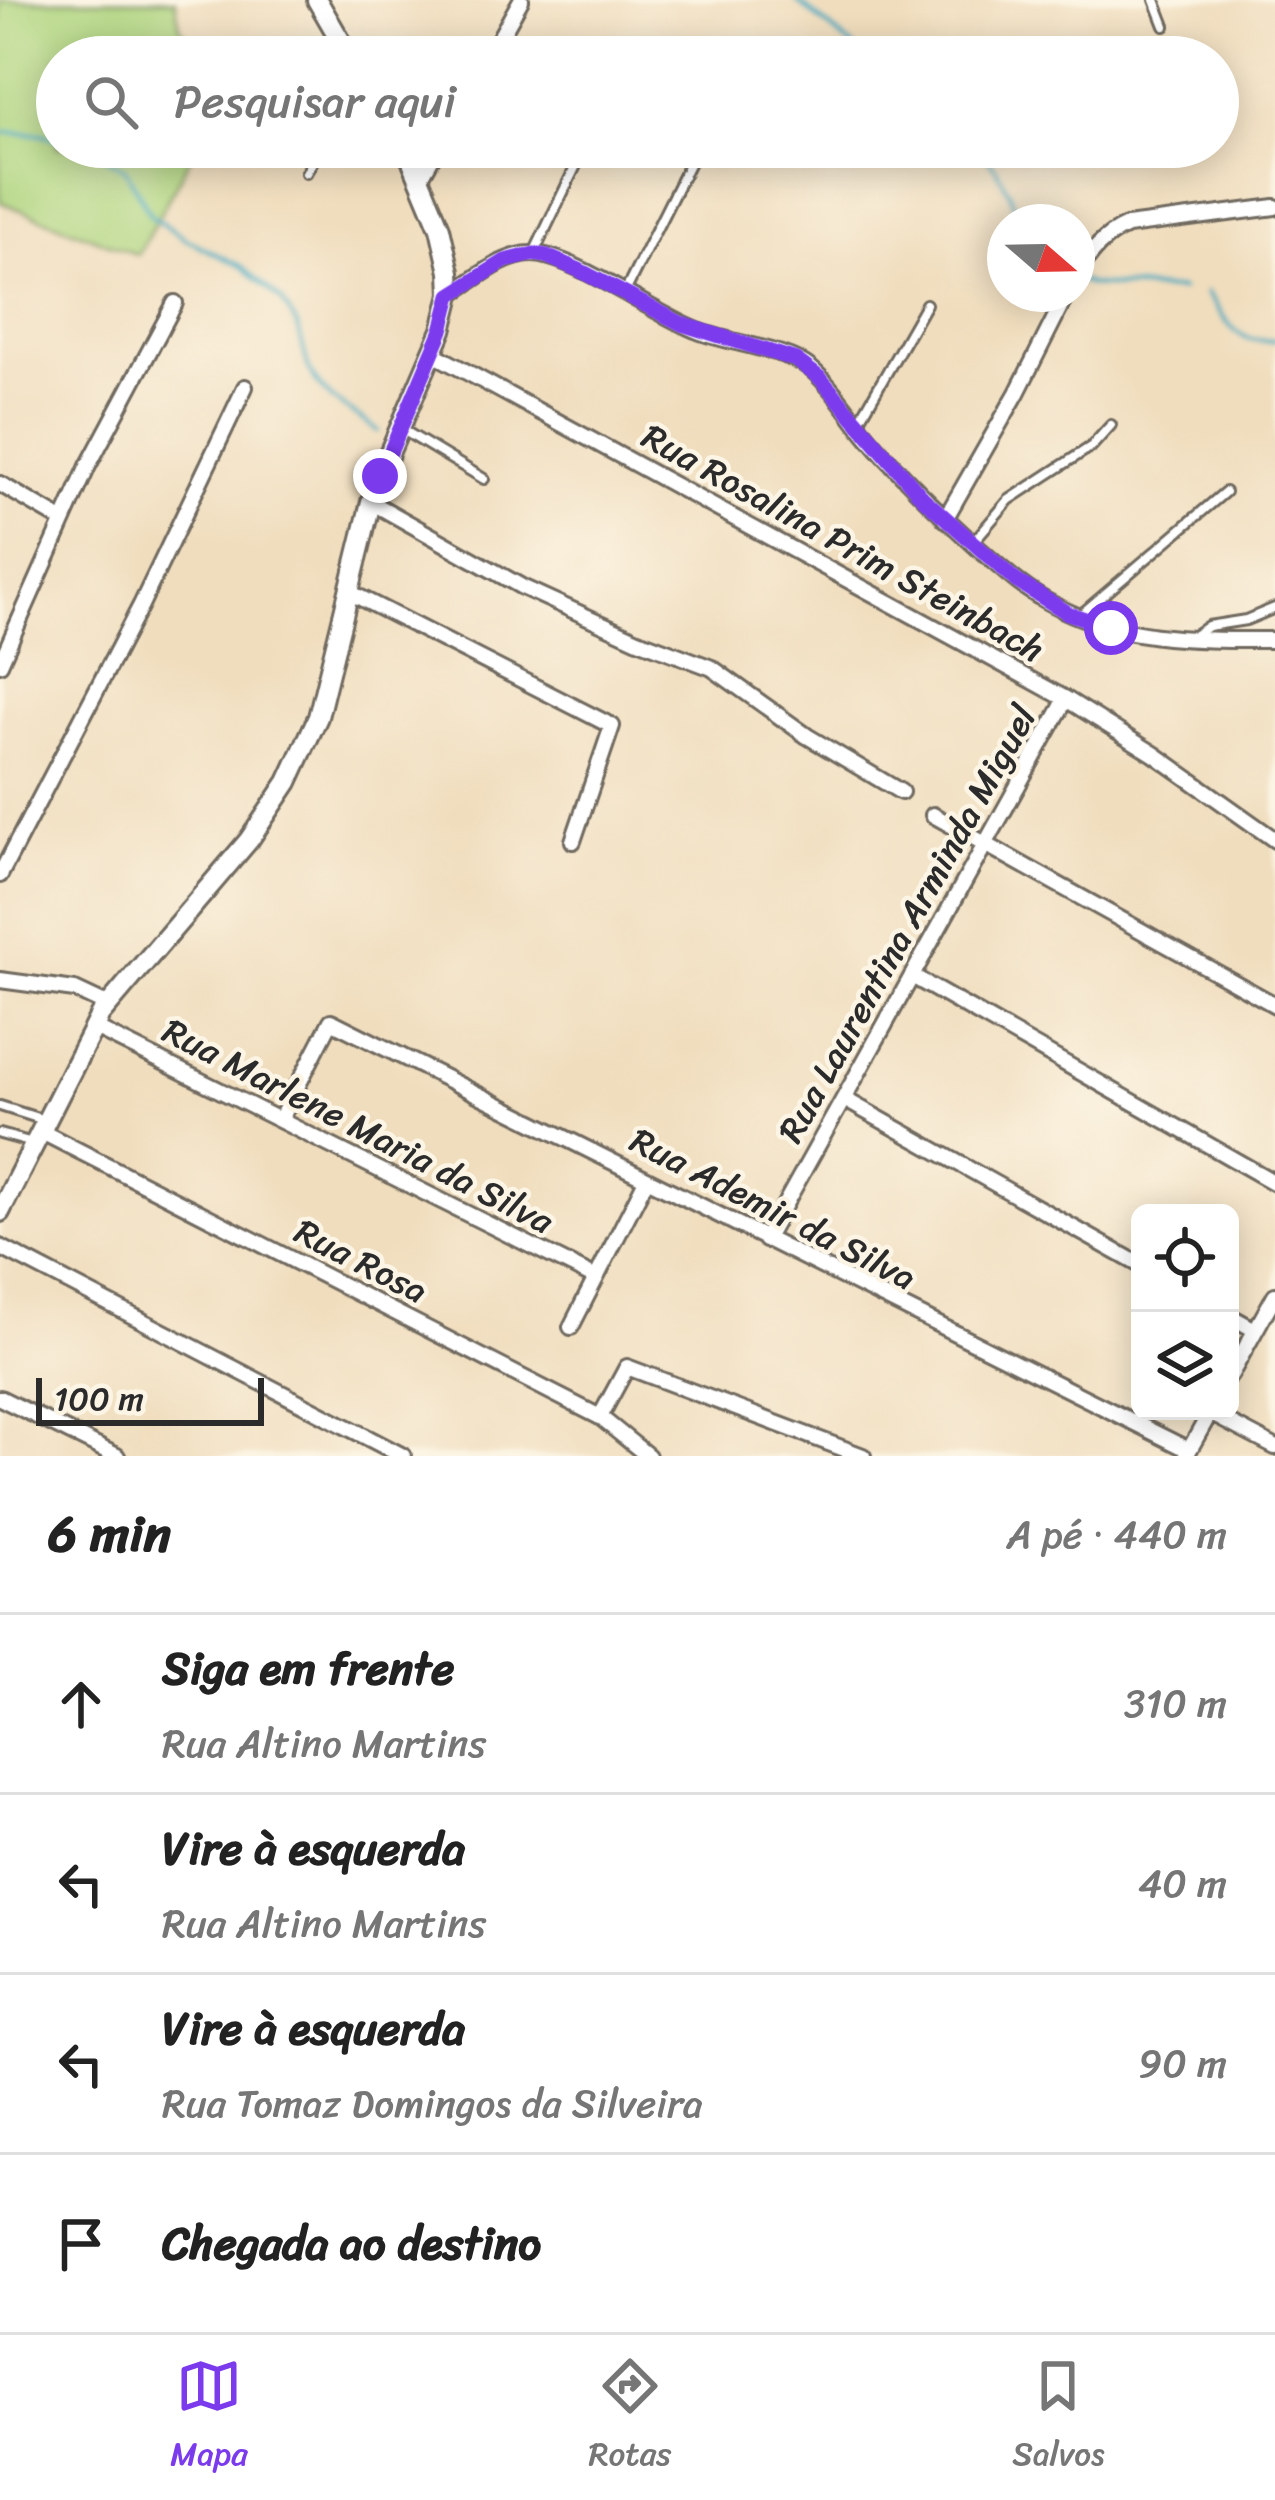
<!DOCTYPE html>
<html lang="pt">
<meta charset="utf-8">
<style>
:root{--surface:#fff;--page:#f6f6f6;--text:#222;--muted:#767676;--line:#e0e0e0;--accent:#7c3aed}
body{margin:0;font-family:Sriracha,sans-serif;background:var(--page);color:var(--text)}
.controls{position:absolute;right:36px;bottom:36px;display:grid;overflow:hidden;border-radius:18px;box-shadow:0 6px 30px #0003}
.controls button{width:108px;height:108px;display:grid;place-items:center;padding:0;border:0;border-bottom:3px solid var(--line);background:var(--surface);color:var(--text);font:60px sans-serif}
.compass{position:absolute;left:987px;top:204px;width:108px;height:108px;border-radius:50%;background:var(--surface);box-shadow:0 6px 30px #0003;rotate:110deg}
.scale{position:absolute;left:36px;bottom:30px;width:228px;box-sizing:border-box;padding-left:12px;border:6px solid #2b2b2b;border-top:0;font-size:33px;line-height:42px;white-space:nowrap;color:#2b2b2b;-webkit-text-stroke:9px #fcf5e5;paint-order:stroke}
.stop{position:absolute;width:36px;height:36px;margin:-27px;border:9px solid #7c3aed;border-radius:50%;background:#fff}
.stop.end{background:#7c3aed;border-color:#fff;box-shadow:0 3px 12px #0008}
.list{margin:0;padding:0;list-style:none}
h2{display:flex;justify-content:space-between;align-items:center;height:156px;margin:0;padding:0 48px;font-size:51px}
h2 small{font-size:39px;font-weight:400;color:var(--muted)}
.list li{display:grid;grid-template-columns:78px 1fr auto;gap:36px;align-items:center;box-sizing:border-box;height:180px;padding:0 48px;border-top:3px solid var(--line)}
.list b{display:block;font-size:45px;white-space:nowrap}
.list p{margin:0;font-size:39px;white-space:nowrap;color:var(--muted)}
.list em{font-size:39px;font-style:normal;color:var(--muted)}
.icon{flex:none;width:66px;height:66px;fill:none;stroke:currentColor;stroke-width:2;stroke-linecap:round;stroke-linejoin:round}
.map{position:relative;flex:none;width:1275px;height:1456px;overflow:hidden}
.search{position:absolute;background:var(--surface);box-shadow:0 6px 30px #0003;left:36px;right:36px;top:36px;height:132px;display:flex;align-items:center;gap:30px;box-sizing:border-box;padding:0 42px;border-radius:66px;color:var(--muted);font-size:45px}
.sheet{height:876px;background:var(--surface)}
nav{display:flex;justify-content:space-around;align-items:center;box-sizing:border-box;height:168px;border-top:3px solid var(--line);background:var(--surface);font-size:33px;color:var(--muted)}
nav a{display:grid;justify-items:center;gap:6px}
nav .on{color:var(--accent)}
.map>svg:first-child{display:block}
.green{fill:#afd57f;stroke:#6d8055;stroke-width:3}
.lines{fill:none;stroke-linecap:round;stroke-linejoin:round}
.stream{stroke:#40a9c0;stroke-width:4.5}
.lane-casing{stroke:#70695e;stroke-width:14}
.street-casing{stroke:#70695e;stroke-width:20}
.secondary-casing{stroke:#70695e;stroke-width:24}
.lane{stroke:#fff;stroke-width:8}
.street{stroke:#fff;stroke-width:14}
.secondary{stroke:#fff;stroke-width:18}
.route{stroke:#7c3aed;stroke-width:15}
.labels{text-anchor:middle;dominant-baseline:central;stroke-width:9;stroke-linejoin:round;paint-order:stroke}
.street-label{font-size:36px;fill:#2b2b2b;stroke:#fcf5e5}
</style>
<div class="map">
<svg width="1275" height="1456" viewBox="0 0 1275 1456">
<rect width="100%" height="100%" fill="#fcf5e5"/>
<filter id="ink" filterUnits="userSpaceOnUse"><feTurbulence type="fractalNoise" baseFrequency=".00833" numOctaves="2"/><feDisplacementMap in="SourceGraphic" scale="24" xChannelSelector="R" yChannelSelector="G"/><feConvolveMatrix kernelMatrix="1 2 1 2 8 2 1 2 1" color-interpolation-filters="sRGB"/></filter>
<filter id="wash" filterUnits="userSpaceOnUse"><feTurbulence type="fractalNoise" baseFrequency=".004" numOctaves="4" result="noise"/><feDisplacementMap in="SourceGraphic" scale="48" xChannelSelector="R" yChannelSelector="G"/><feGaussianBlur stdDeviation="2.7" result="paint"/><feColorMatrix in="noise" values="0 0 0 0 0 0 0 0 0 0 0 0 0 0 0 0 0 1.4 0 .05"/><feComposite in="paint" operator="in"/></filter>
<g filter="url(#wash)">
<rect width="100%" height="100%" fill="#f0ddbd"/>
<path class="green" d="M0,0H175L180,27L201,57H57V147H196L138,255L0,202Z"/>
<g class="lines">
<path class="stream" d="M796,0L853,47L862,57
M0,132L43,134L57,139
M97,147L102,154L126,170L151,216L186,239L243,267L282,301L298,327L308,367L315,380L331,398L378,431
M977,147L995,167L1010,193L1019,222
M1081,281L1090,285L1181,290
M1206,293C1229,322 1234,345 1275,340"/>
</g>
</g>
<g filter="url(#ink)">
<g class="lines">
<g class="lane-casing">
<path id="lane" d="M1155,0L1165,26
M306,173L321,147
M534,253L583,151
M624,294L695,152
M858,423L926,304
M403,430L484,479
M973,542L1009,500L1092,446L1111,425
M1079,616L1225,492
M1189,639L1208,626L1246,620L1275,608
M0,1106L44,1120
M0,1134L33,1143"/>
</g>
<g class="street-casing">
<path id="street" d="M489,57L521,0
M421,177L438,147
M1077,275C1090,252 1104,236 1127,226L1275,207
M451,294C475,280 503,254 532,254C572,254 655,315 698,331C728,343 787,349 810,368C833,387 850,416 869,438C903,478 940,514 979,549C1002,569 1024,590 1052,604C1122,642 1197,640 1275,640
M432,353L1066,699L1154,754L1275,840
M0,484L62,520
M371,502L522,587L638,640L712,668L807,736L901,792
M945,519L1017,393L1067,294
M349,592L612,726L573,841
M0,664L88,466L175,303
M933,815L1275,1005
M0,875L141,605L245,387
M912,976L1275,1183
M0,980L75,990L107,1005
M93,1027L596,1278
M844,1099L1140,1265
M280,1120L331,1021L1189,1450
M40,1131L600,1417L648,1456
M765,1240L1066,699
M0,1247L403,1456
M1230,1316L1255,1330
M571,1327L646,1180
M1230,1376L1275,1295
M0,1398L117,1456
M1210,1413L1275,1447
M600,1417L627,1367L863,1456
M1187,1454L1211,1411"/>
</g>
<g class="secondary-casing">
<path id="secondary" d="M317,0L350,57
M0,1212L100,1015L249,840L288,782L318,717L371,502L390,451L442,330L451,294L450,272L440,228L406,147"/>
</g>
<use href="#lane" class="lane"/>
<use href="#street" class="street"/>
<use href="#secondary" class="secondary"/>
</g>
</g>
<g class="lines" filter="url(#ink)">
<path class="route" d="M380,476L442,330L451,295L505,261L534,254L546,256L579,270L682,324L796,360L820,378L922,497L1016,581L1068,613L1111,628"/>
</g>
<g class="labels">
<g class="street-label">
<text transform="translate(843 543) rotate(29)">Rua Rosalina Prim Steinbach</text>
<text transform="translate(907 924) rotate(-61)">Rua Laurentina Arminda Miguel</text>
<text transform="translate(358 1126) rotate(27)">Rua Marlene Maria da Silva</text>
<text transform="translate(773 1209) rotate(27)">Rua Ademir da Silva</text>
<text transform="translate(361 1261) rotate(27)">Rua Rosa</text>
</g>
</g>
</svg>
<div class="controls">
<button><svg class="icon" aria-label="locate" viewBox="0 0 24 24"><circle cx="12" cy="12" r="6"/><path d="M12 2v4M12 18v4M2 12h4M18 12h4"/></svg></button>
<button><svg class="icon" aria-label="layers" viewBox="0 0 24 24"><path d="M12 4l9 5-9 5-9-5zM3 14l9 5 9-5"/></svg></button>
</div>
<svg class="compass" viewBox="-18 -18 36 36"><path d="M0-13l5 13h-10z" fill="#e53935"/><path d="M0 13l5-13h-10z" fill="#767676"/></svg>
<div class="scale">100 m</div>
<div class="stop" style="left:1111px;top:628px"></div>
<div class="stop end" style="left:380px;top:476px"></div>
<div class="search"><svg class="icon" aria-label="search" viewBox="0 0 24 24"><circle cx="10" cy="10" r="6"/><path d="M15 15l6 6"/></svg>Pesquisar aqui</div>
</div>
<section class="sheet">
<h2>6 min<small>A pé · 440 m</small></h2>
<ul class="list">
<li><svg class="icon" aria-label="ahead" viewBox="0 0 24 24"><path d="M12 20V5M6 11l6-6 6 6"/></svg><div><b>Siga em frente</b><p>Rua Altino Martins</p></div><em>310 m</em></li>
<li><svg class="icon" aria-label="left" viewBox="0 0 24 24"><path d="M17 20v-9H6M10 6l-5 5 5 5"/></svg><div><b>Vire à esquerda</b><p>Rua Altino Martins</p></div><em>40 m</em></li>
<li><svg class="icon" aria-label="left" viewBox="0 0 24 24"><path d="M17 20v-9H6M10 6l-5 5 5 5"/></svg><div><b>Vire à esquerda</b><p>Rua Tomaz Domingos da Silveira</p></div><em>90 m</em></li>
<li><svg class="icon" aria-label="arrive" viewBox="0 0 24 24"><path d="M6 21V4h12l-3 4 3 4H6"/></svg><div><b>Chegada ao destino</b></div></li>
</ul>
</section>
<nav>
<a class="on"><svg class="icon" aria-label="map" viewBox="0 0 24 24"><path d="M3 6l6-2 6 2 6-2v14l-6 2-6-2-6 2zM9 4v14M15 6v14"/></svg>Mapa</a>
<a><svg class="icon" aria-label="directions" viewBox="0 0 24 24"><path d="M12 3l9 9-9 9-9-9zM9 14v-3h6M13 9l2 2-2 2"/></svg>Rotas</a>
<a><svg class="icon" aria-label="saved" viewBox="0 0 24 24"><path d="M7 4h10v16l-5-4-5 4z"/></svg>Salvos</a>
</nav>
